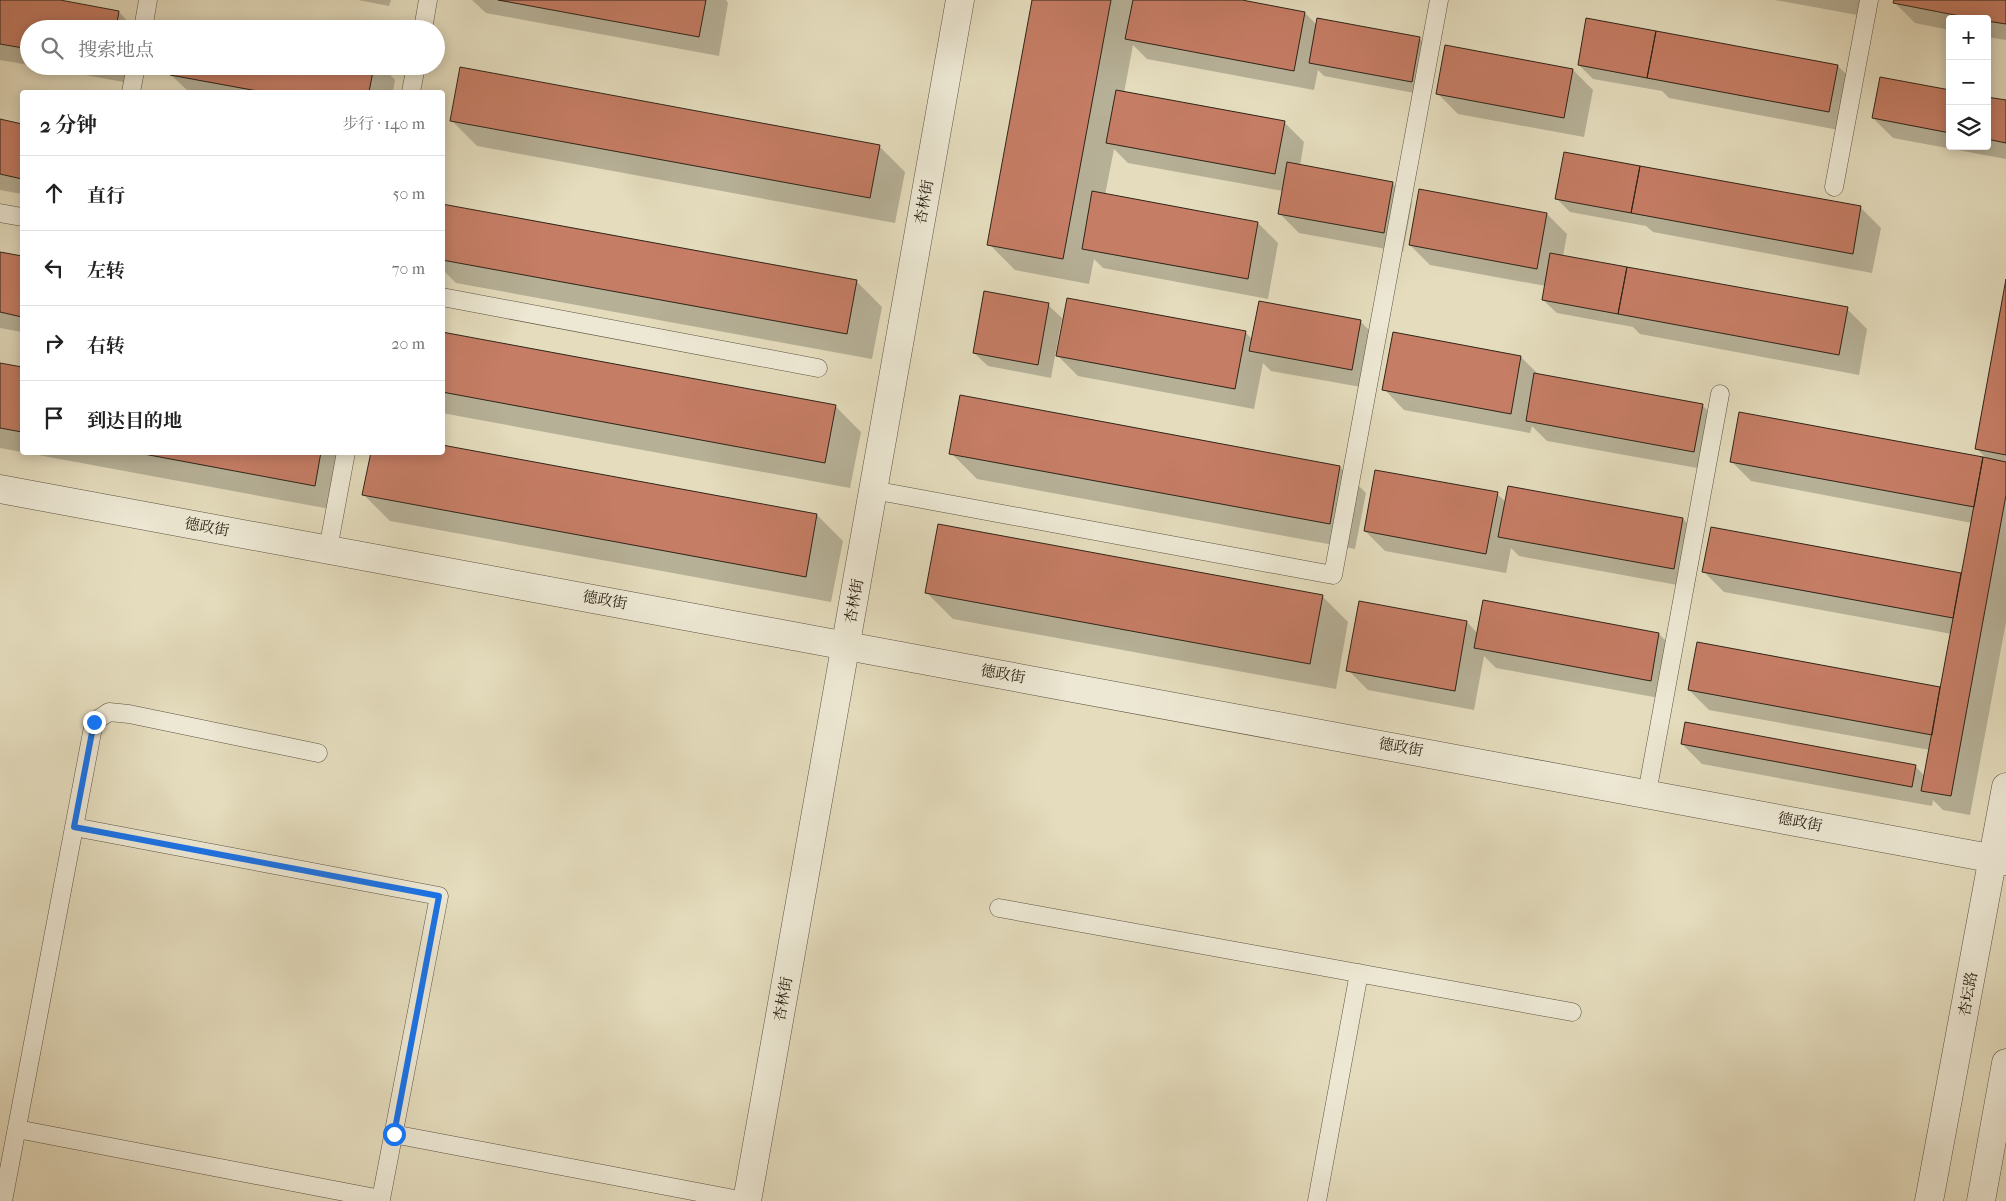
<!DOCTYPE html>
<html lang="zh">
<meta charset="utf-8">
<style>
:root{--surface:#fff;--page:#f6f6f6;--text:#222;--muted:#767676;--line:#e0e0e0}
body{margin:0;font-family:"IM FELL French Canon","Noto Serif SC",serif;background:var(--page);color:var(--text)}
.controls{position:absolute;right:15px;top:15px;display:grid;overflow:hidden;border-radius:5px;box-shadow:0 2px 12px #0003}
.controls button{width:45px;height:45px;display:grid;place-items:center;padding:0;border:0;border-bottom:1px solid var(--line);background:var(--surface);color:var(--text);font:25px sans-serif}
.stop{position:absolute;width:15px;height:15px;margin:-11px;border:4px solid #1a73e8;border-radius:50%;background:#fff}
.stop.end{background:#1a73e8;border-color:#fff;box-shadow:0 1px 5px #0008}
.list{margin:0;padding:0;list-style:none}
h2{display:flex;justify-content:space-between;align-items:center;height:65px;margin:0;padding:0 20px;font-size:21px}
h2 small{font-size:16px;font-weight:400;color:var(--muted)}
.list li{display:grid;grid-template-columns:32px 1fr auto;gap:15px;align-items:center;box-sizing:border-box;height:75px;padding:0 20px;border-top:1px solid var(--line)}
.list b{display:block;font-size:19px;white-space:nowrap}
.list em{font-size:16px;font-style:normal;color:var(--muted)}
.icon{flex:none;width:28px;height:28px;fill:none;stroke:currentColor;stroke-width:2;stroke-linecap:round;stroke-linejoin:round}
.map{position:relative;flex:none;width:2006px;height:1201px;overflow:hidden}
.search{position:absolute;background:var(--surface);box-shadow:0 2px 12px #0003;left:20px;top:20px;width:425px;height:55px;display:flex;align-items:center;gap:12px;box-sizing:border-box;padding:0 18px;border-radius:28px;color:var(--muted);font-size:19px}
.panel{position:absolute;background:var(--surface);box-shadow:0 2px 12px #0003;left:20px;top:90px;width:425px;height:365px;border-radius:5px}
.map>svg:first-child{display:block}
.shadow{fill:#0003}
.building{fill:#c57d65;stroke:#2f2418}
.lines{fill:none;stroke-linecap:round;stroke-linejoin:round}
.service-casing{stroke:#5c5241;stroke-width:19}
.tertiary-casing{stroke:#5c5241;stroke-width:29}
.service{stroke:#ede8d4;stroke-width:18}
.tertiary{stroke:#ede8d4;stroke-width:28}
.route{stroke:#1a73e8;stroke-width:6}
.labels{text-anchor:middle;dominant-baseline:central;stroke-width:4;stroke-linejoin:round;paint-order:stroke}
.street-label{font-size:15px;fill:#2f2418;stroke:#ede8d4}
</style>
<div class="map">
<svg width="2006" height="1201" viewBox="0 0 2006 1201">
<rect width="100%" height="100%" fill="#e4dcbd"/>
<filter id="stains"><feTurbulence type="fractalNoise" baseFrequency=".004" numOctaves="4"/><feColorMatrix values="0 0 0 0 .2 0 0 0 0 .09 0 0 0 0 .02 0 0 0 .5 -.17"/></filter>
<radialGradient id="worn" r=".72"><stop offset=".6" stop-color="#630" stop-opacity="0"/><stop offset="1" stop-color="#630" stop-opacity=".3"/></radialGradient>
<path class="shadow" d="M0,0H53L119,12L135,29H29V65L0,60Z
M358,0H391L389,6Z
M472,0H726L728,3L719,56L486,13Z
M1034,0H1235L1305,13L1317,25L1419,38L1432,51L1425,95L1324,76L1318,70L1314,90L1147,59L1133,45L1124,93L1284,122L1304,142L1300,166L1392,183L1412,203L1403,252L1299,233L1279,213L1283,191L1128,163L1114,149L1105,195L1258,223L1278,243L1268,299L1103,268L1094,259L1089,284L1015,270L989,244Z
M1775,0H1878L1874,18Z
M1895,0H2006V40L1987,37V19H1950V30L1915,23L1895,3Z
M1579,65L1838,66L1858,86L1849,132L1669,98L1662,91L1593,79Z
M36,66H132L129,83Z
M173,66H382L395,80L393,92H189L171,75Z
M1573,70L1593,90L1584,137L1458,114L1438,94Z
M1950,91V146H1987V98L2006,102V159L1893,138L1873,118Z
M451,120L879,146L905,172L895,223L477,146Z
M0,121L22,125V194L0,190Z
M1556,198L1861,208L1881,228L1872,273L1653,232L1646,226L1570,212Z
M442,205L856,281L882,307L872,359L456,283L442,269Z
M1547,214L1567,234L1563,256L1847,309L1867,329L1859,375L1640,334L1633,327L1557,313L1543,300L1546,286L1430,265L1410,245Z
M0,253L22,257V332L0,328Z
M2006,286V622L1970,815L1943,810L1933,800L1932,806L1702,764L1682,744L1915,766L1925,776L1930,750L1709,710L1689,690L1698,643L1941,688L1952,634L1724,592L1704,572L1712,528L1962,574L1972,523L1751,481L1731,461L1988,460L1976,448Z
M1048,305L1062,318L1051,378L988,366L974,353Z
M1360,321L1380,341L1372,389L1271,371L1263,363L1254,409L1078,376L1058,356L1245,332L1253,340Z
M442,334L835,406L861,432L850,488L442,413Z
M1394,334L1521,357L1539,375L1702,405L1722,425L1714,471L1547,441L1532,426L1530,433L1404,410L1384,389Z
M0,364L22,369V452H352L341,511L0,448Z
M951,453L1340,467L1366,493L1355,549L977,479Z
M1497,494L1506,502L1683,519L1703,539L1694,588L1519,556L1511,548L1506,573L1385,551L1365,531Z
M364,495L817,515L843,541L831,602L390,521Z
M927,593L1322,596L1348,622L1336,689L953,619Z
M1467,622L1478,634H1659L1679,654L1670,700L1496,668L1484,656L1474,710L1368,690L1348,670Z"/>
<path class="building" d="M0,0H60L119,11L116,29H29V49L0,44Z
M498,0H706L699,37Z
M1032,0H1111L1063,259L987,245Z
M1133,0H1242L1305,12L1294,71L1125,39Z
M1894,0H2006V24L1987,21V19H1975L1893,3Z
M1317,18L1420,37L1412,82L1309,63Z
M1586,18L1656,31L1647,78L1578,65Z
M179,22L216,29H178Z
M1656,31L1838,65L1829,112L1647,78Z
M1445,45L1573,69L1564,118L1436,94Z
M171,66H374L369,92H263L170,75Z
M460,67L880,145L870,198L450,121Z
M1880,77L1950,90V133L1872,118Z
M1116,90L1285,121L1275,174L1106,143Z
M1987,97L2006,100V143L1987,139Z
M0,119L22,124V179L0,174Z
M1564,152L1640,166L1631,213L1555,199Z
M1287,162L1393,182L1384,233L1278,214Z
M1640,166L1861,206L1853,254L1631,213Z
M1419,189L1547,213L1537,269L1409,245Z
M1092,191L1258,222L1248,279L1082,249Z
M442,204L857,280L847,334L442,260Z
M0,252L22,256V317L0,312Z
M1550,253L1627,267L1618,314L1542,300Z
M1627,267L1848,307L1839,355L1618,314Z
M2006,279V455L1975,449Z
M984,291L1049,303L1038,365L973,353Z
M1067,298L1246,331L1235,389L1056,356Z
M1259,301L1361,320L1352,370L1249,351Z
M442,332L836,405L825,463L442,392Z
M1393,332L1521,356L1511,414L1382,390Z
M0,363L22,367V432L0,428Z
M1534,373L1703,404L1694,452L1526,421Z
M960,395L1340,466L1330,524L949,454Z
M1739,412L1983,457L1974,507L1730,462Z
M442,445L817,514L806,577L362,495L371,452H442Z
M133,452H321L315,486Z
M1983,457L2006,462V495L1951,796L1921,791Z
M1375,470L1498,492L1486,554L1364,531Z
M1508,486L1683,518L1674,569L1498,537Z
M938,524L1323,595L1310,664L925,593Z
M1711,527L1961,573L1953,618L1702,572Z
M1483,600L1659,633L1651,681L1474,648Z
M1359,601L1467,621L1455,691L1346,671Z
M1697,642L1940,687L1932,735L1688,690Z
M1685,722L1916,765L1912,787L1681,744Z"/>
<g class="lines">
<g class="service-casing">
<path id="service" d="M143,29L148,0
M423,29L428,0
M131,92L136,66
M411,92L416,66
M1834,187L1869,0
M0,213L22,217
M442,297L818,368
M873,490L1333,575L1439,0
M328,549L346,452
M1647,793L1720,394
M999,908L1572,1012
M17,1129L381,1199L439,896L74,827
M393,1134L745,1201
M3,1201L94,722L109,712L129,714L318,753
M1317,1201L1359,973"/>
</g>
<g class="tertiary-casing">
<path id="tertiary" d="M0,489L2006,861
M747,1201L960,0
M1929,1201L2006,787
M1981,1201L2006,1063"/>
</g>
<use href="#service" class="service"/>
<use href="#tertiary" class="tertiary"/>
</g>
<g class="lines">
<path class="route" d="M94,722L74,827L439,896L394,1134"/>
</g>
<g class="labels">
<g class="street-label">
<text transform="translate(924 202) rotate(-80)">杏林街</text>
<text transform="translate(207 527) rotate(10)">德政街</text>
<text transform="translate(605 600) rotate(10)">德政街</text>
<text transform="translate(854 601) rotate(-80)">杏林街</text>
<text transform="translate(1003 674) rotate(10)">德政街</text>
<text transform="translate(1401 747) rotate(10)">德政街</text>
<text transform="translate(1800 822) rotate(11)">德政街</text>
<text transform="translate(1968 994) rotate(-80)">杏坛路</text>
<text transform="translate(783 999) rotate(-80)">杏林街</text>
</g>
</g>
<rect width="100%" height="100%" filter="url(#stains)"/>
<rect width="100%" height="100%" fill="url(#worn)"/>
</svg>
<div class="controls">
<button>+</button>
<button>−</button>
<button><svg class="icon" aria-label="layers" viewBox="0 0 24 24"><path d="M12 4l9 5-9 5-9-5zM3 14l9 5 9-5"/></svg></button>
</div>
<div class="stop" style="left:394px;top:1134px"></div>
<div class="stop end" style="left:94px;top:722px"></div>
<div class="search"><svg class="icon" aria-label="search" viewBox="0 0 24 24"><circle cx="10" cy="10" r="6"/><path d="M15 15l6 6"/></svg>搜索地点</div>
<section class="panel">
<h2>2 分钟<small>步行 · 140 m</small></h2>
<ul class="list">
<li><svg class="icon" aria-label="ahead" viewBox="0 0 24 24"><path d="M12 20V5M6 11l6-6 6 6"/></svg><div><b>直行</b></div><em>50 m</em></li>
<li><svg class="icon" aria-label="left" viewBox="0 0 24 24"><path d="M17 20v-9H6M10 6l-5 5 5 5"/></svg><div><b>左转</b></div><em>70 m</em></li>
<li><svg class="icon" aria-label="right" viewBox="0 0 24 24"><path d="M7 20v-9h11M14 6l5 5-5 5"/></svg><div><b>右转</b></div><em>20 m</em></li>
<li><svg class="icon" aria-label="arrive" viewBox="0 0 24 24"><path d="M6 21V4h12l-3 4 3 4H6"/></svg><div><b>到达目的地</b></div></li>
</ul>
</section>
</div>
